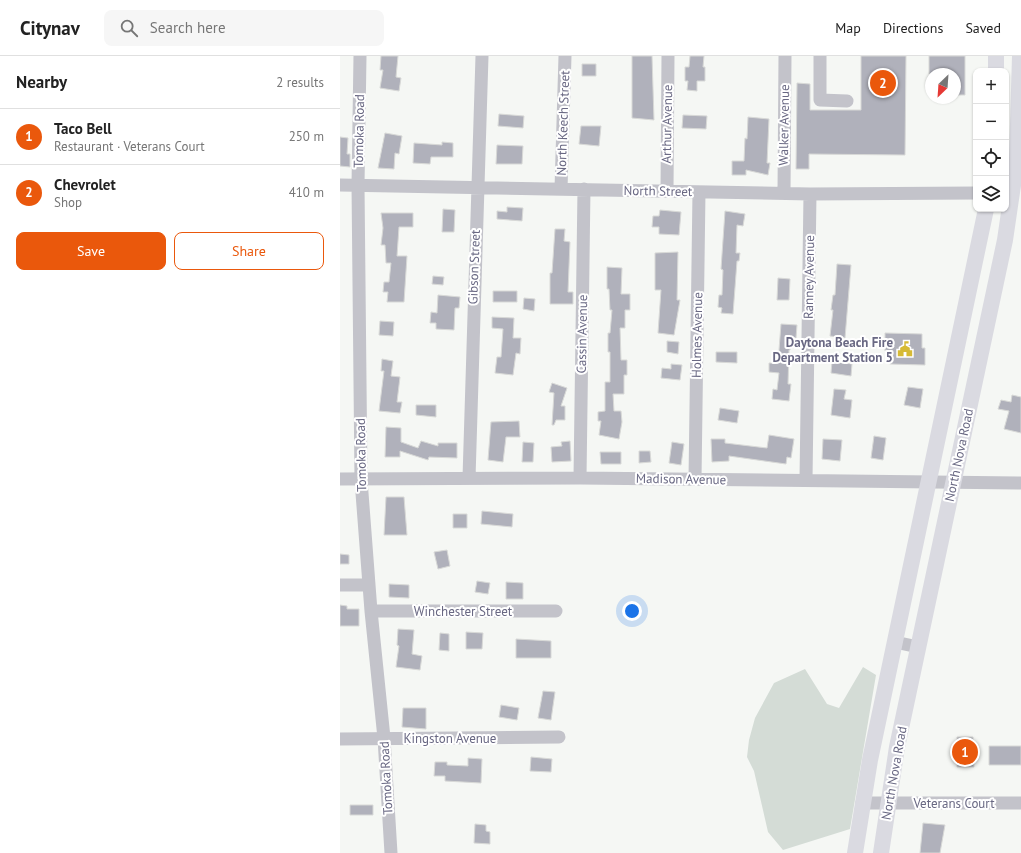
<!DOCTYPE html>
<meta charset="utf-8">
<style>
:root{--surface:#fff;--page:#f6f6f6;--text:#222;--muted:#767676;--line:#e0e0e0;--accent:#ea580c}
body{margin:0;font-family:"PT Sans",sans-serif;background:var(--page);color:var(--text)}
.controls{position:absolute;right:12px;top:12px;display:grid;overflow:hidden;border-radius:8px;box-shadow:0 1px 3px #0004}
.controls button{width:36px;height:36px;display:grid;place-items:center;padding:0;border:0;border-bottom:1px solid var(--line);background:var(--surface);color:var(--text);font:20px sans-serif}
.compass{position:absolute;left:585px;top:12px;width:36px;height:36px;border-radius:50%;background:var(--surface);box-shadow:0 1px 3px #0004;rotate:205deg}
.you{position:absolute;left:292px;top:555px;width:14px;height:14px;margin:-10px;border:3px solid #fff;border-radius:50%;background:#1a73e8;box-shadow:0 0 0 6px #1a73e833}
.badge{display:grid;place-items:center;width:26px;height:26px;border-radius:50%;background:var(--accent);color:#fff;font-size:13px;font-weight:700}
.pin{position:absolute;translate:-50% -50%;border:2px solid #fff;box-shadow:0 1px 4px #0006}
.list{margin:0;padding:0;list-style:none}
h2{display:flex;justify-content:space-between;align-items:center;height:52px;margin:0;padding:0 16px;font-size:17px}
h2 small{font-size:13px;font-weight:400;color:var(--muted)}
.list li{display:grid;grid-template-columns:26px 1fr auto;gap:12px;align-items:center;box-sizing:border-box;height:56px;padding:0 16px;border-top:1px solid var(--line)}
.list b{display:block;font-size:15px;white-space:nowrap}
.list p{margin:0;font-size:13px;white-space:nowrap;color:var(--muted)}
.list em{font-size:13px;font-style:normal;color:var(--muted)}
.actions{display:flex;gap:8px;padding:12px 16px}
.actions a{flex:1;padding:9px 0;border:1px solid var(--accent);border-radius:8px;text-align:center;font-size:14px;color:var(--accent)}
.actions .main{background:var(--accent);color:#fff}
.icon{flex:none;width:22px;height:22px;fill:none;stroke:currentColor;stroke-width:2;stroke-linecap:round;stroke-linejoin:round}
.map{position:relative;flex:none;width:681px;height:797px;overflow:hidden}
header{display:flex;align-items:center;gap:24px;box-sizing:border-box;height:56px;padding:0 20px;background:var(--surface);border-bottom:1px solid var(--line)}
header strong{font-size:19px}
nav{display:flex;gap:22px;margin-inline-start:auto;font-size:14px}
.search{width:280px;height:36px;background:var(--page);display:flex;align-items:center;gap:10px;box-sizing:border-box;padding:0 14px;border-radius:8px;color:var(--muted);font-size:15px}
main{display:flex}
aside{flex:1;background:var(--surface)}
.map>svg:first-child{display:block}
.green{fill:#d4dcd6}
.building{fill:#b0b1bb;stroke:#d8d9d7}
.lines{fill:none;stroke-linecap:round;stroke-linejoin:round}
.minor{stroke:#c3c3ca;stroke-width:13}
.major{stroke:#dadae1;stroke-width:16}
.labels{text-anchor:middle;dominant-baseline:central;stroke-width:4;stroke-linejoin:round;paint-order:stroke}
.street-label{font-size:13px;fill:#696883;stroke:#fff}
.poi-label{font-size:13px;font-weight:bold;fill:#696883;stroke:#fff;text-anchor:end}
</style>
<header>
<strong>Citynav</strong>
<div class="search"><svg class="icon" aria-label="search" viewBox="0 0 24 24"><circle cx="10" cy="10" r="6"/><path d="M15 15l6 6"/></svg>Search here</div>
<nav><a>Map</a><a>Directions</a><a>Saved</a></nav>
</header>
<main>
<aside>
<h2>Nearby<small>2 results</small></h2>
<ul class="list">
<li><span class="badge">1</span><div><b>Taco Bell</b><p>Restaurant · Veterans Court</p></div><em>250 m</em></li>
<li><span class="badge">2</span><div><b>Chevrolet</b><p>Shop</p></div><em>410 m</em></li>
</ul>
<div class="actions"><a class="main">Save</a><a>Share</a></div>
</aside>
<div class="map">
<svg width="681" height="797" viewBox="0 0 681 797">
<rect width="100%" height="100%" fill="#f5f7f4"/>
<path class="green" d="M523,611L536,619L510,773L443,794L428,776L414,715L407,701L409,684L415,662L434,627L465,613L487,648L499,652Z"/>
<path class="building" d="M41,0H58L56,21L61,22L59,35L40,32L43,14H40Z
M292,0H312L314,64L292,62Z
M350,0H364L363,11H365V25H357V35L347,34L348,25H345V11H349Z
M521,0H566L565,99L469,98V113H456L457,27L470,28V54H521Z
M589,0H625V39H615V18H589Z
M242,8H256V20H242Z
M159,58L184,60L183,72L158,70Z
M343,59L367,60L366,73L342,72Z
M408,61L429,63L427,107H430L428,119L406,114V119H392V105H404L405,82L407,83Z
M241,70H261L259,90L239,88Z
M45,77L62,80L59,98L55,97L54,113L38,112Z
M0,81L8,82L7,98H10V111L0,110Z
M102,86L113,87V101H91L90,108L73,107L74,87L102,89Z
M157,89L183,90L182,108H156Z
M167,151L183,152L182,165L157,163V155L167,156Z
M103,153L115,154L114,176H102Z
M320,154L341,156L339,179L319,178V171H312L313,160H319Z
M385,155L405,158L403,170L397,169L396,197H400L399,205H397L393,258L381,257L382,252L378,251L379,239H382L383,214L381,213Z
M41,157H73V171H59L57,200H67L64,246H47L48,236H43L44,226H49L51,207H46L45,189H41L43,172Z
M215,173H225L224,185L230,186L228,236H233V248H210V217H212Z
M338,196L337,244H340L334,279L318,277L321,234H315V197Z
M497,208L511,209L505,282L490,280L493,254H491L493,239H495Z
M267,211L282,212L281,238H290V254H285V272H280L281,304H287V319H284V338H273L274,355H281L282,366L279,383L259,379L261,365H258V356L265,355V326H270V296H268V277H270L272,254H270L269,233H267Z
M93,220L104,221L103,229L92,228Z
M438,222L450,223L449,244H437Z
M153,235H177V246H153Z
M98,239L120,241L119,252H115L114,274L96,273V267H90L91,256L97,257Z
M184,242L195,243L194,255L183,253Z
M152,261L174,262L173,282H181L180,298L176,297L173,319L155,317L157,301H161L163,273L152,272Z
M40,265L54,266L53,280L39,279Z
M441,268L457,269L456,282H451L450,294H449L448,328H451L449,345L432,343L433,333L437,334L439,317L429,316V307H438Z
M545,277L582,278V292H585V309L550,308L547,306V294L545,295Z
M327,285L339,286L338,298L327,296Z
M376,296H397V307L376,306Z
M42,303L53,305L51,320L60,321L57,346H62L60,357L39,355L44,315H41Z
M492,305L512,308L511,320L491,317Z
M331,308L342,309L340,324L321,322L322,312L331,313Z
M212,327L227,332L221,350H225V364H216L214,369H212L214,337L209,336Z
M568,331L583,333L580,352L564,349Z
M494,333L506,334L504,343L512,344L510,362L491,359Z
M672,339L681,341V377L664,373L669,355L658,353L661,344L671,346Z
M76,349H96V361L76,359Z
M380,352L399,355L397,367L378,364Z
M179,365L180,381H166L163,406L148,404L151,366Z
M46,371L61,372V386L78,392L81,385L98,390V387H117V402L89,401L88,404L60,395V401H45Z
M429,379L454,383L451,402L447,401L446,408L389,400V405L372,406L371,383H385V387L427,392Z
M534,380L546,382L543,404L531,402Z
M483,383L502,384L500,405L482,403Z
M230,385L231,405L212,406L211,391L222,390L221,386Z
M183,386L194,387L193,406H182Z
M332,386L344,388L341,409L329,407Z
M299,395H310L311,406L299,407Z
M260,396H281V408H261Z
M46,441H64L67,479H44Z
M142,455L173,458L172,471L141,468Z
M113,458H127V472H113Z
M107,494L110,510L98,513L94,496Z
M0,498L9,499V508H0Z
M137,525L150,527L148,538L135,536Z
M166,526L183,527V543H166Z
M49,528L69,529V542L49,541Z
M0,549L7,550V553H19V570H0Z
M58,573L74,574L72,598L82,600L80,614L56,611L59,590L57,589Z
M126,576L143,577L142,593H126Z
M100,577L109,578V595L99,594Z
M176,583L211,585V602H176Z
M203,635L215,636L211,664L198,662Z
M161,649L179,652L177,664L159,661Z
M63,652H86V673L62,671Z
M617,681H633L634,711H617Z
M649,690H681V709H649Z
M191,701L212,703L211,716L190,715Z
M128,702L142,703L141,727L105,725V720H94L95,706H107V709L128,710Z
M10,749H33V759H10Z
M583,767L605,769L600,797H580Z
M135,768L146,769V775L150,776V788L134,787Z"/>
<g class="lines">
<path class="minor" d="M20,0L18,129L21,424L31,555L44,682L51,797
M480,0V44L507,45
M0,129L470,138L636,137
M221,133L225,0
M327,135L328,0
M444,137L445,0
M129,422L142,0
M240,422L244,133
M0,423L240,422L681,427
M355,423L359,136
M466,424L470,138
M0,529H29
M31,555H216
M555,586L578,591
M0,683L219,681
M522,747H681"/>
<path class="major" d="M656,15V0
M515,797L530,704L646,153
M541,797L557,691L665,184L677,102L680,0"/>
</g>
<defs>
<g id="civic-bare" transform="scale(1.2)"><path d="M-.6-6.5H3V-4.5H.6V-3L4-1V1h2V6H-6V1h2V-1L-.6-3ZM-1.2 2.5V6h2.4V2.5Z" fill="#d6ba35" stroke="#fff" stroke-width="2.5" paint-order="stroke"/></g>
</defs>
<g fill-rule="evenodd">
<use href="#civic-bare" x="565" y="293"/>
</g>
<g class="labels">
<g class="street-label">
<text transform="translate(223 67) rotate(-88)">North Keech Street</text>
<text transform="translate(327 68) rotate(-89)">Arthur Avenue</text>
<text transform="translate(444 69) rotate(-89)">Walker Avenue</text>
<text transform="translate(19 75) rotate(-89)">Tomoka Road</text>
<text transform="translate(318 135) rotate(1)">North Street</text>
<text transform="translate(134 211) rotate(-88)">Gibson Street</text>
<text transform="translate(469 221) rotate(-89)">Ranney Avenue</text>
<text transform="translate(242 278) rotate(-89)">Cassin Avenue</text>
<text transform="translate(357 279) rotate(-89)">Holmes Avenue</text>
<text transform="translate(21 399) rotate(-91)">Tomoka Road</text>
<text transform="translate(619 399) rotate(-78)">North Nova Road</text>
<text transform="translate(341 423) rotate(1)">Madison Avenue</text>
<text x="123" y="555">Winchester Street</text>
<text x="110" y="682">Kingston Avenue</text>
<text transform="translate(554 717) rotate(-80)">North Nova Road</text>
<text transform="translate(46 722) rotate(-93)">Tomoka Road</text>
<text x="614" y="747">Veterans Court</text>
</g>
<g class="poi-label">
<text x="553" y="286">Daytona Beach Fire<tspan x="553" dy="15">Department Station 5</tspan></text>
</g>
</g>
</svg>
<div class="controls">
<button>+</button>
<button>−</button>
<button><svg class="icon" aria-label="locate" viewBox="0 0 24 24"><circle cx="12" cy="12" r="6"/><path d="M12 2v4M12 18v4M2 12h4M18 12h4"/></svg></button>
<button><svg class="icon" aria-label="layers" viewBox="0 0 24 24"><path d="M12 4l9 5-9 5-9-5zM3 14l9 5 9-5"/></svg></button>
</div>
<svg class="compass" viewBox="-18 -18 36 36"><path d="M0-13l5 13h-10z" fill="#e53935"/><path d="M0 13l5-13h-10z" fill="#767676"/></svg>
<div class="you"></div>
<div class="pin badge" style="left:625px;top:696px">1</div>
<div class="pin badge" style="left:543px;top:27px">2</div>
</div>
</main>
